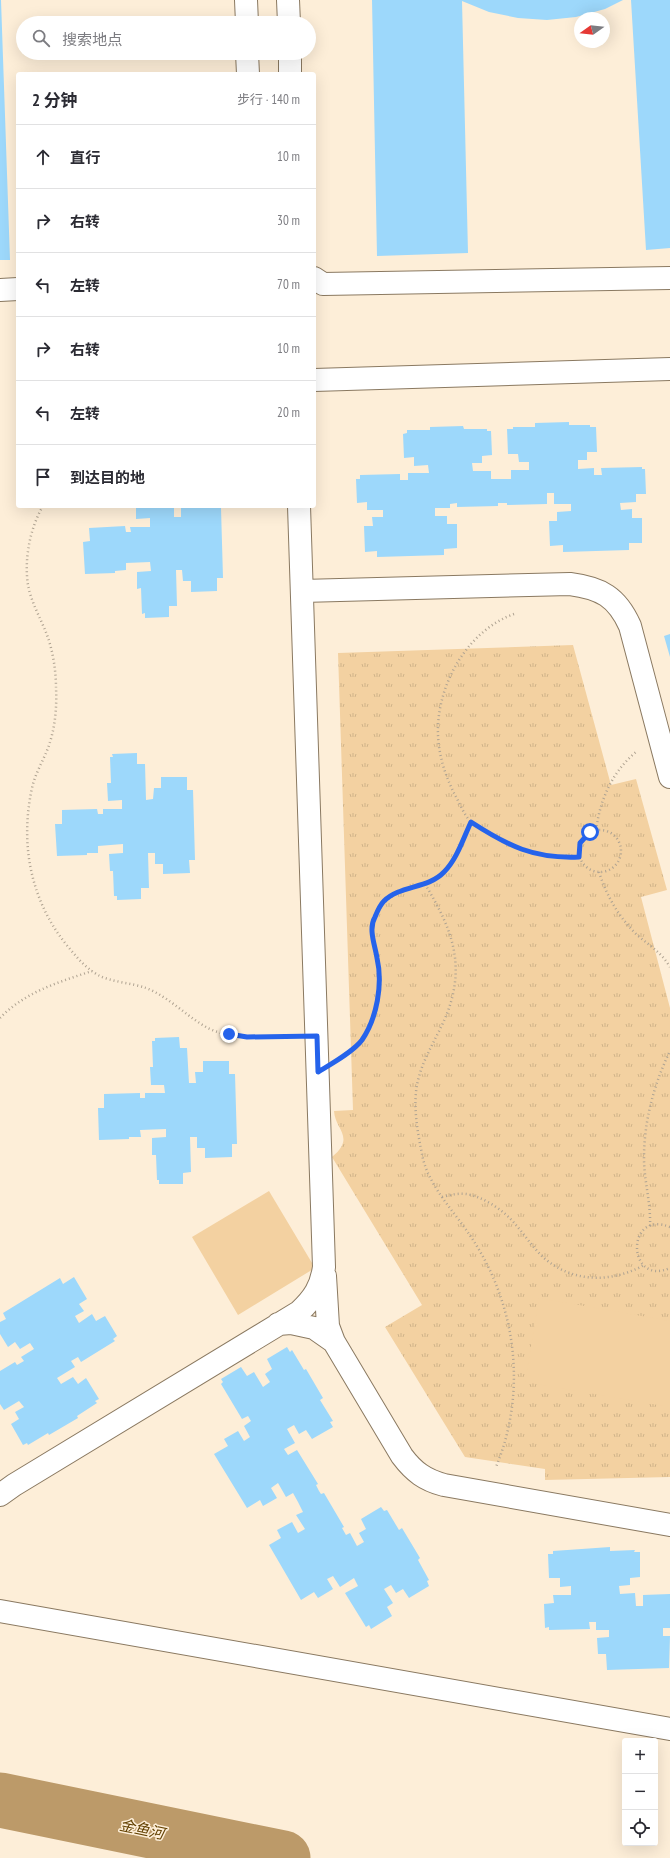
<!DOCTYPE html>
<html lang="zh">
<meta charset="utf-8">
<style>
:root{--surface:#fff;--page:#f7f7f7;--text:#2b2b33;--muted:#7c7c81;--line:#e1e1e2}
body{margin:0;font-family:"PT Sans Narrow","Noto Sans SC",sans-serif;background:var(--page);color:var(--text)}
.controls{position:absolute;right:12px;bottom:12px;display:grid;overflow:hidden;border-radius:4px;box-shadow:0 4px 16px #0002}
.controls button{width:36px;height:36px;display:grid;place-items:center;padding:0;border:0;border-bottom:1px solid var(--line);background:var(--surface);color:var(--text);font:20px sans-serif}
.compass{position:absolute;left:574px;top:12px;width:36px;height:36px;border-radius:50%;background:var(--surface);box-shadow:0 4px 16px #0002;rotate:255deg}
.stop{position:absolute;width:12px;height:12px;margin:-9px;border:3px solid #2563eb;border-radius:50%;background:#fff}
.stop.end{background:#2563eb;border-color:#fff;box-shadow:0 1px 4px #0008}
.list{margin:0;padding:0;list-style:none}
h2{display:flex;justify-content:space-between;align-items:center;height:52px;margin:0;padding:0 16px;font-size:17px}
h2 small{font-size:13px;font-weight:400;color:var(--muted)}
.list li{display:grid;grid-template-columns:26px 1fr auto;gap:12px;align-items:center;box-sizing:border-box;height:64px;padding:0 16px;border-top:1px solid var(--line)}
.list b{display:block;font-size:15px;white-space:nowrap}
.list em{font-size:13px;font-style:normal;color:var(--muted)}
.icon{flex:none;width:22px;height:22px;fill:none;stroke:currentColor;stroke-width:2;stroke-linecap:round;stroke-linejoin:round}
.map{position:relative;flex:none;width:670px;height:1858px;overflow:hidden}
.search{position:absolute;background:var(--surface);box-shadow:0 4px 16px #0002;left:16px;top:16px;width:300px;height:44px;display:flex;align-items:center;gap:10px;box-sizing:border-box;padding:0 14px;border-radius:22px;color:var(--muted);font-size:15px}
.panel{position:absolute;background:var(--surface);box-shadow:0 4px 16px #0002;left:16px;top:72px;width:300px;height:436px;border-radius:4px}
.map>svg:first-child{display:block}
.grass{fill:url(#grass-tufts)}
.garden{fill:#f3d1a1}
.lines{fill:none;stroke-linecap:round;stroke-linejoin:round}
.river{stroke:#bc9a69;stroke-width:55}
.building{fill:#9dd8fb}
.minor-casing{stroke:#8a7961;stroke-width:24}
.path{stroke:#afa392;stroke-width:2.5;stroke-dasharray:1 3;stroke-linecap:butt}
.minor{stroke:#fff;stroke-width:22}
.route{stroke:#2563eb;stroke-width:5}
.labels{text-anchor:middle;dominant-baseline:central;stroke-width:3;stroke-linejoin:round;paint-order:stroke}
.water-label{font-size:15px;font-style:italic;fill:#624000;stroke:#fdeed8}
</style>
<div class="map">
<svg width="670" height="1858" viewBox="0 0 670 1858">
<defs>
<pattern id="grass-tufts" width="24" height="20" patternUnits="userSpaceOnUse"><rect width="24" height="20" fill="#f3d1a1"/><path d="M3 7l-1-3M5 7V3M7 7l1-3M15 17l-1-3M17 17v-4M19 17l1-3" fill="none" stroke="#d0b389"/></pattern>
</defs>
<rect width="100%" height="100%" fill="#fdeed8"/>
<path class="grass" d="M573,645L611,785L636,779L667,890L641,897L670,1008V1477L545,1480V1469L465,1457L385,1327L422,1305L332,1157C356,1137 335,1130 334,1111L353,1110L338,653Z"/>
<path class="garden" d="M269,1191L315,1268L238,1315L192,1237Z
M539,1298L670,1321V1407L525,1382Z"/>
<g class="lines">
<path class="river" d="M0,1800L283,1858"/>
</g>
<path class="building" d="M0,0H1L10,260H0Z
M372,0H623L605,9L576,17L547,20L518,18L489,12L462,1L468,253L377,256Z
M631,0H670V248L646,250Z
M569,422V425H590V427H596L597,452H587V460H578V469L594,468V475H602L601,468L642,467V469H645L646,494H636V502L620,503L621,510L632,509V518H642V543H629V550L563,552V545L550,546L549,521H557V512L571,511V504H554V493H547V504L507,505V503H498V506L457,507V503L450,504V508H435V516H447V524H457V548L444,549V555L377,557V551L365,552L364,526H373L372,517H383V510H367V502L357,503L356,479H360V475L400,474V480H408V473H429L428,465L414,466V457L404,458L403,434L407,433V430H430V427L463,426L464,429H487V431H491L492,455L482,456V463H472L473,471H491V479H511V470H529V462H519L518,454H508L507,429H513V427H535V423Z
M136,506H174V517H181V506H215V508H221L223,578H217V591L191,592V581H183L182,570H176L177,606H169V617L145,618V613L142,614L141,588L137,589V572L151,571L150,562L126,563V570L115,571V573L85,574L83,542L90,541L89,528L125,526L126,532H131L130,527H150V518L136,519Z
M670,634V657L664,636Z
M137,753V764H145L146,800L153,799L154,788H161V777H187V790H193L195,860H189L190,873L163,874V864H155V853H148L149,888H141V899L117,900V896H114L113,871H110L109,854L123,853V844L98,846V853H87V855L57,856L55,824H62V810L97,809L98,814H103V809H122V800L108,801L107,783H111L110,757H113L112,754Z
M179,1037L180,1048H187L189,1083H196L195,1072H203V1061H229V1074H235L237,1144H232V1157L205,1158V1148H197V1137H190L191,1172L183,1173V1184H159V1180H157L156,1155H152V1138L166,1137V1129L140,1130L141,1137H129V1139L99,1140L98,1108H104V1094L140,1093V1098H145V1093H165L164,1085H151L150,1067H153L152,1041H155V1038Z
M74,1277L87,1299L79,1304L84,1311L75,1316L79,1323L92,1314L96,1321L105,1316L117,1336L113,1339L115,1341L81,1362L78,1357L71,1361L75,1367L57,1378L61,1384L73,1377L78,1384L86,1378L99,1399L95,1401L97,1403L77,1416L78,1418L49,1435L48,1433L28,1445L27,1443L23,1445L11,1424L19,1419L15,1412L24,1407L19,1401L4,1410L0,1404V1371L15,1362L17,1365L24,1361L21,1357L34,1349L30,1343L20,1349L15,1342L8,1347L0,1334V1322L6,1319L3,1313L60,1278L63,1284Z
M287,1347L290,1352L292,1350L304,1370L306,1369L323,1398L320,1400L333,1421L330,1422L333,1427L312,1439L306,1430L299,1434L294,1425L287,1429L295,1443L284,1449L288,1455L297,1450L318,1484L316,1485L319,1491L321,1494L324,1493L344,1527L342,1528L346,1535L350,1533L357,1546L364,1542L359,1533L366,1529L361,1519L381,1507L384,1511L387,1510L399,1530L402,1528L420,1558L418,1560L429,1580L427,1581L429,1586L409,1598L403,1589L396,1593L391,1585L384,1589L393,1603L387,1607L392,1616L371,1629L369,1625L366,1627L345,1593L358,1586L354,1578L340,1587L333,1576L327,1579L333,1589L318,1598L314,1592L301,1600L269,1545L281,1538L277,1530L292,1522L298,1533L305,1529L296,1515L303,1512L298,1502L293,1493L286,1497L278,1483L271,1488L277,1498L263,1506L260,1500L247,1508L214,1454L228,1446L224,1439L238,1431L244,1441L250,1437L244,1426L251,1421L248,1416L242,1419L221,1384L223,1382L221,1379L241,1367L247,1376L254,1372L263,1387L270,1382L265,1374L272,1369L267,1359Z
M610,1547V1551L635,1550L634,1552H640V1577L630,1578V1585L619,1586L620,1594L635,1593L636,1606H643V1595L670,1594V1628H663V1636H670L669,1668L607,1670L606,1654H598L597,1638L609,1637V1630H596V1622H589L590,1629L549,1630V1627L545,1628L544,1604L554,1603L553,1595H571V1586L560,1587V1578H549L548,1554H553V1551Z"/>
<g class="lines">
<g class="minor-casing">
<path id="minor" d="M246,0L247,23
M288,0L289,23
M247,53L248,74
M290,53V74
M314,278L323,284L670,278
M0,290L18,289
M314,380L670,369
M302,591L570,584C601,588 617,597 630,626L670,777
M325,1276L328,1326L334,1342
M278,1324L291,1323L314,1328L334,1342L402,1456C414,1472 425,1480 444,1485L670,1525
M0,1495L14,1485L299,1312C314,1298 321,1287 324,1267L299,506
M0,1611L670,1729"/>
</g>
<path class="path" d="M43,506C30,528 24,559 28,585C31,602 41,619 47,635C53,651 56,671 56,688C57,708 55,729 48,748C43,761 35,774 32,788C20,843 30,898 65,943C75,955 84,967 98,975C111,982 132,983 146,988C169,997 185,1015 206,1027C229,1040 265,1037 290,1036
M514,614C469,630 440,680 438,726C437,750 444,773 454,793C459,802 464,815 471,822C475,826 482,829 487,832C515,850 545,859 579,857
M579 851a21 21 0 1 1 42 0a21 21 0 1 1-42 0Z
M596,830C600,800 612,772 636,752
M599,872C607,897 619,917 637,935C649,945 662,953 670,967
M425,884C450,926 466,961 448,1011C438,1038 419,1062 416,1092C414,1113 418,1134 422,1154C427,1184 453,1210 469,1234C516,1302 528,1390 496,1467
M0,1018C25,992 59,982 92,971
M345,1054C350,1050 357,1046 361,1040C370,1030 379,1000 380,986C381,978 379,967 378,959C375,946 368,930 375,917C392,881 421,895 444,873C457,859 463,839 471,822
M442,1197C450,1195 457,1193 466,1194C482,1196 505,1211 515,1224C525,1235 533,1248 544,1258C573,1283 612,1283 644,1265
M650,1226C651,1203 644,1181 644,1158C644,1121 654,1084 670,1051
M670,1227C625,1209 627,1287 670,1268"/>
<use href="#minor" class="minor"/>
</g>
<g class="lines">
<path class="route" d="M229,1034L247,1037L317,1036L318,1072C331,1064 353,1052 362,1040C377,1018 383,984 377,958C375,945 368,929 375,917C377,912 380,905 384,901C400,885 428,889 444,872C457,859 463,839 471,822C508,846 534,859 579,857L580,843L590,832"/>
</g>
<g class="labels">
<g class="water-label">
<text transform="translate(142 1829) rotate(12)">金鱼河</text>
</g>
</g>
</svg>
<div class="controls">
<button>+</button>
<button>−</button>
<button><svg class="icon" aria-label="locate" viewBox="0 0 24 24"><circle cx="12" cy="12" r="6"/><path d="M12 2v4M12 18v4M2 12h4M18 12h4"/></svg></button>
</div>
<svg class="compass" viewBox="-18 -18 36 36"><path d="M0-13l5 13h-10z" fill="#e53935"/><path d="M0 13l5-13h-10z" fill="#7c7c81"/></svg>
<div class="stop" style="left:590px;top:832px"></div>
<div class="stop end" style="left:229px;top:1034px"></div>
<div class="search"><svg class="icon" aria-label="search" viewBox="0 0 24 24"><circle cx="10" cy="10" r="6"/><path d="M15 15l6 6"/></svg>搜索地点</div>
<section class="panel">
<h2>2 分钟<small>步行 · 140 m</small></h2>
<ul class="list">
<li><svg class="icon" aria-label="ahead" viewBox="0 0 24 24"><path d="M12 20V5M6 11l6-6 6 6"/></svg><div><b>直行</b></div><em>10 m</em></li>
<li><svg class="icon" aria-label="right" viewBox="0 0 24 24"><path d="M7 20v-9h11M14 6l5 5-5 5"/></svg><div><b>右转</b></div><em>30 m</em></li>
<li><svg class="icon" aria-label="left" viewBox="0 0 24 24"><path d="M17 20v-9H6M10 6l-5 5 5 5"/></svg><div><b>左转</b></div><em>70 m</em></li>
<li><svg class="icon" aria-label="right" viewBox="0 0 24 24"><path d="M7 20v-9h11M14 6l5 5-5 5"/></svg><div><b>右转</b></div><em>10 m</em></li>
<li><svg class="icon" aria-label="left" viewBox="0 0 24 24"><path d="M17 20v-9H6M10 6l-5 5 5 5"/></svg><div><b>左转</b></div><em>20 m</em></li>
<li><svg class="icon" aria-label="arrive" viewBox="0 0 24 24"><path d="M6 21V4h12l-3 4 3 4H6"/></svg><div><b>到达目的地</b></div></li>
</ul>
</section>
</div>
